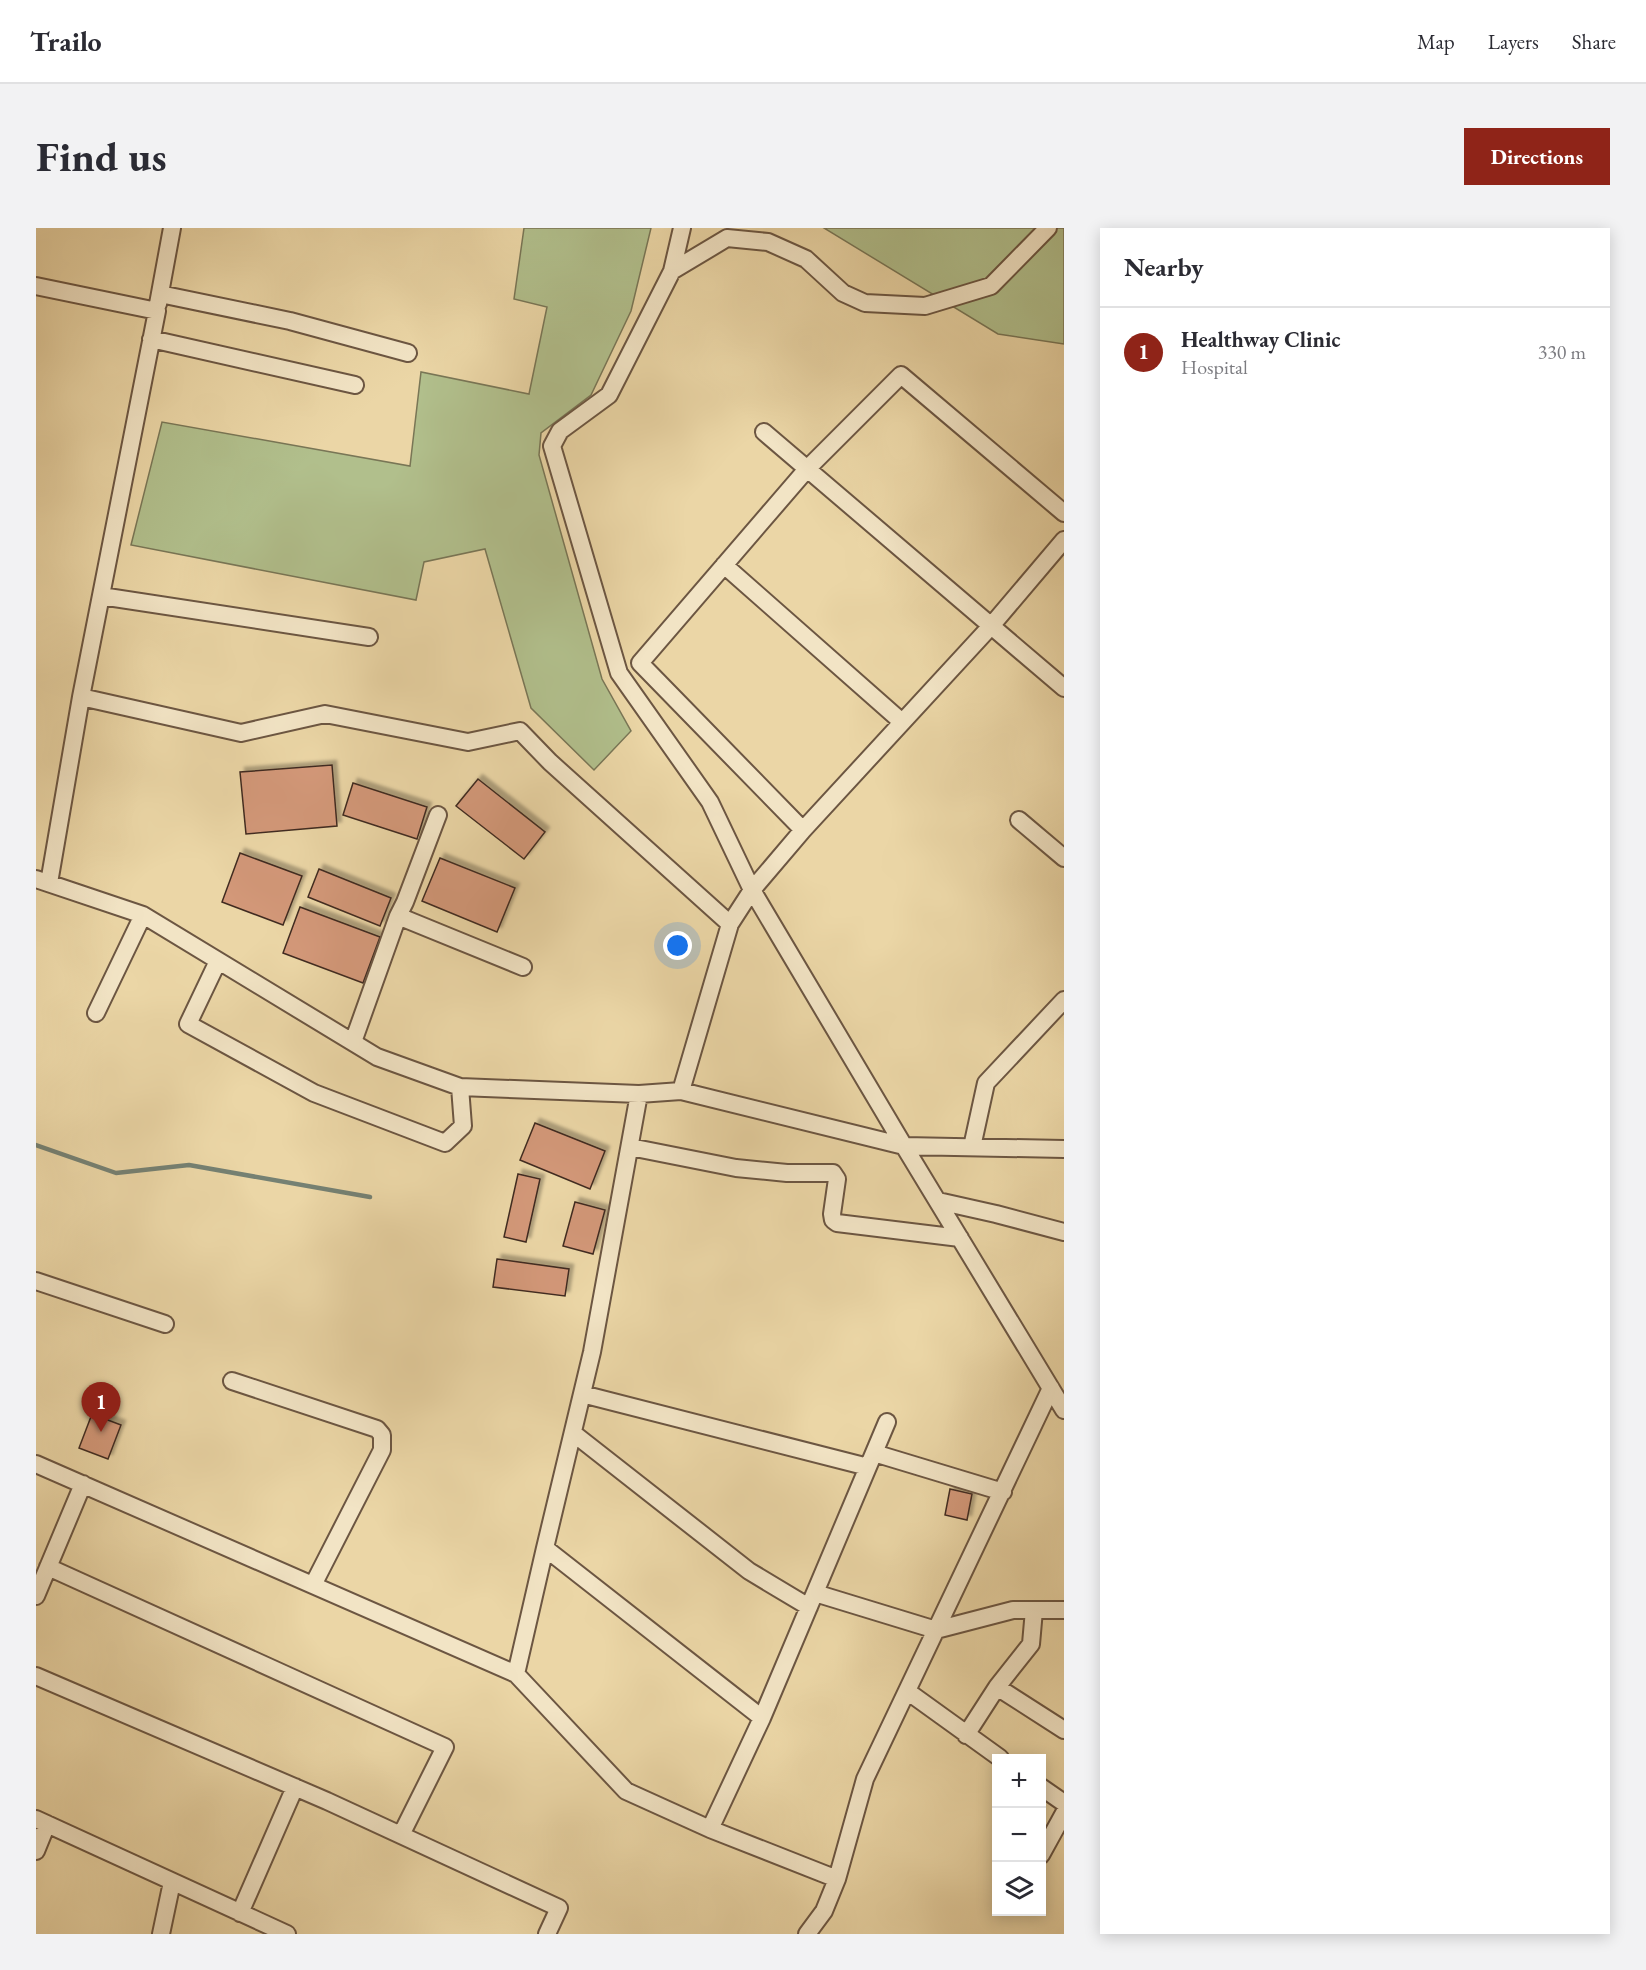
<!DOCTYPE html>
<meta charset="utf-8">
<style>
:root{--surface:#fff;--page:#f2f2f3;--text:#2b2b33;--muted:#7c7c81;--line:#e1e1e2;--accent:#8f2418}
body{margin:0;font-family:"EB Garamond",serif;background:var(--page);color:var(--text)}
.controls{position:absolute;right:18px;bottom:18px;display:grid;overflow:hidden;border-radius:0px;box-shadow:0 3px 15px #0003}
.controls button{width:54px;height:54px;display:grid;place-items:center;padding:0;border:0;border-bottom:2px solid var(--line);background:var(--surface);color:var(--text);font:30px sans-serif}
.you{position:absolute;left:642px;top:718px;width:21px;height:21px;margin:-15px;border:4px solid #fff;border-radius:50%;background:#1a73e8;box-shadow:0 0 0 9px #1a73e833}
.badge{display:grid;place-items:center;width:39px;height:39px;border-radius:50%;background:var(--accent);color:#fff;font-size:20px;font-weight:700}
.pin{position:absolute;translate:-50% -50px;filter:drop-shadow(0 2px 3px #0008)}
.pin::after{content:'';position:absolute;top:32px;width:21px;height:18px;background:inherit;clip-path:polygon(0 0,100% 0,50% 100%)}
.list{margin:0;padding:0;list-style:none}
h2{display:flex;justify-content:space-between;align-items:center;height:78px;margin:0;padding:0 24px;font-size:26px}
h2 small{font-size:20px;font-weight:400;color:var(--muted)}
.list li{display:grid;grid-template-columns:39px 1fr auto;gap:18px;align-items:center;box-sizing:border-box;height:90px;padding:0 24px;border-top:2px solid var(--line)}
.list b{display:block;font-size:22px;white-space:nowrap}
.list p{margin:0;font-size:20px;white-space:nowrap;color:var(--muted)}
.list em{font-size:20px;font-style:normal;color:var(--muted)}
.icon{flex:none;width:33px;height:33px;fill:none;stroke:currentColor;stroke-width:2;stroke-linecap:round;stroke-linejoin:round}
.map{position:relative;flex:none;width:1028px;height:1706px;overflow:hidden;border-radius:0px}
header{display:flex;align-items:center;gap:36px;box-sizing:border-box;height:84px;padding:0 30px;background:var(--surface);border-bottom:2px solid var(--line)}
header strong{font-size:28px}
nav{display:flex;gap:33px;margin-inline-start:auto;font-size:21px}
.intro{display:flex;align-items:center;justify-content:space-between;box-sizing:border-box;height:144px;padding:0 36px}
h1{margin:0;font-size:42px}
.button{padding:15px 27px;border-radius:0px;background:var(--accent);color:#fff;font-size:21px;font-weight:700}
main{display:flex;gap:36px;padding:0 36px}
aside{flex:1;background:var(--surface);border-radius:0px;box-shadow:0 3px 15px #0003}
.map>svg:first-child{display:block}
.green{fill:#b1bf8c;stroke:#797656;stroke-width:1.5}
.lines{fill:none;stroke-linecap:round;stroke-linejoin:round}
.stream{stroke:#758173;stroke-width:4.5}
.building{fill:#d39879;stroke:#412c20;stroke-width:1.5;filter:url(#shadow)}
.minor-casing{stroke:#6c5642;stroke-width:20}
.minor{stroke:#f2e4c5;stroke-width:16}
</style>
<header>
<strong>Trailo</strong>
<nav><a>Map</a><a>Layers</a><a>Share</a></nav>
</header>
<div class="intro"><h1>Find us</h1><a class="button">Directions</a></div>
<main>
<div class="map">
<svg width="1028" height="1706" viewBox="0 0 1028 1706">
<defs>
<filter id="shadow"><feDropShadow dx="4.5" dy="-4.5" stdDeviation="1.5" flood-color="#0004"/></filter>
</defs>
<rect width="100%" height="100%" fill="#ebd6a6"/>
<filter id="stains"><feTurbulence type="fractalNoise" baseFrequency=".00333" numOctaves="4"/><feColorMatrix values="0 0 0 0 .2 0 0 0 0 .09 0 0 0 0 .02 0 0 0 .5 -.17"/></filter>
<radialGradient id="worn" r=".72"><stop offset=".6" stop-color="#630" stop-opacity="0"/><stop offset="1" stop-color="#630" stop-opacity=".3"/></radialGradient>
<path class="green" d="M488,0H615L595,83L555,167L505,205L503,227L566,451L595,503L558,542L495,480L449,321L388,334L380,372L95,317L126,194L374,238L385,144L493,166L511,79L478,71Z
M788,0H1028V116L962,106Z"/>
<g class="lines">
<path class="stream" d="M0,917L80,945L153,937L334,969"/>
</g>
<path class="building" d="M296,537L301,598L210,606L204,544Z
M442,551L509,604L488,631L420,578Z
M317,555L391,579L381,611L307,587Z
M204,625L266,648L247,697L186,674Z
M404,630L479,660L461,704L386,673Z
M283,641L355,670L344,698L272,669Z
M264,679L344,709L327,755L247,725Z
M499,895L569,923L554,961L484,932Z
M482,946L504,951L490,1014L468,1009Z
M539,974L569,982L557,1026L527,1018Z
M461,1031L533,1041L529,1068L457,1059Z
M56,1186L85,1197L72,1231L43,1220Z
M914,1261L936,1266L931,1292L909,1287Z"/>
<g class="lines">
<g class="minor-casing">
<path id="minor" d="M646,0L636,43L573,167L524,203L516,218L583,445L674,574L716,662L868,918L1028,921
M636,43L691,10L732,14L770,31L807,65L829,75L889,78L955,58L1012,0
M0,58L121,83L45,469L205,505L289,486L432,514L484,503L514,534L694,696
M124,66L254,93L372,125
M122,76L136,0
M115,111L319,157
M728,204L1028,460
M688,337L866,494
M65,368L333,409
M983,592L1028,630
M767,602L604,435L771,241L865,147L1028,285
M0,651L107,687L341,829L424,859L603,866L645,863L868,918L1028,1182
M13,655L45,469
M362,688L487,739
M182,733L152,796L278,865L409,915L427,898L424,859
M60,785L107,687
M317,814L362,688L369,674L402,587
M645,863L694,696L716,662L767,602L955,398L1028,312
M594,919L700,940L751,945H797L801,951L796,986L797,992L801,995L924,1010
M936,919L950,855L1028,772
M902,973L960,986L1028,1004
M0,1053L129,1096
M196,1153L341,1201L346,1207V1222L277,1357
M546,1166L832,1239
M537,1205L713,1343L773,1379
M838,1225L967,1264
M0,1236L480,1446L590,1563L674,1601L726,1490L509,1320L556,1124L603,866
M12,1339L409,1519L365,1607
M779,1365L900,1402L977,1382H1028
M0,1368L47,1256
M480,1446L509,1320
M0,1448L291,1573L523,1680L511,1706
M961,1459L1028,1502
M871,1463L964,1530
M726,1490L851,1194
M930,1507L961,1459L995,1416L998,1382
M1005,1559L1028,1575
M0,1591L251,1706
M674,1601L801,1651
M0,1623L11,1596
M1005,1627L1028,1585
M204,1685L259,1559
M125,1706L136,1654
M771,1706L788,1683L801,1651L829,1551L1015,1160"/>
</g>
<use href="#minor" class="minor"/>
</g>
<rect width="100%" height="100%" filter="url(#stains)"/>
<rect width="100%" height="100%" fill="url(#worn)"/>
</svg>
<div class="controls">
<button>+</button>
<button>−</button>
<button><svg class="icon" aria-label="layers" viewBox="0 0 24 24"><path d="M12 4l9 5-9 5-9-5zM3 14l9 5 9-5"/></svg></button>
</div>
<div class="you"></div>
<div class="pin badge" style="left:65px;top:1204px">1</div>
</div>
<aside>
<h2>Nearby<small></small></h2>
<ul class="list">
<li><span class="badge">1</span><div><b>Healthway Clinic</b><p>Hospital</p></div><em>330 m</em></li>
</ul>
</aside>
</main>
